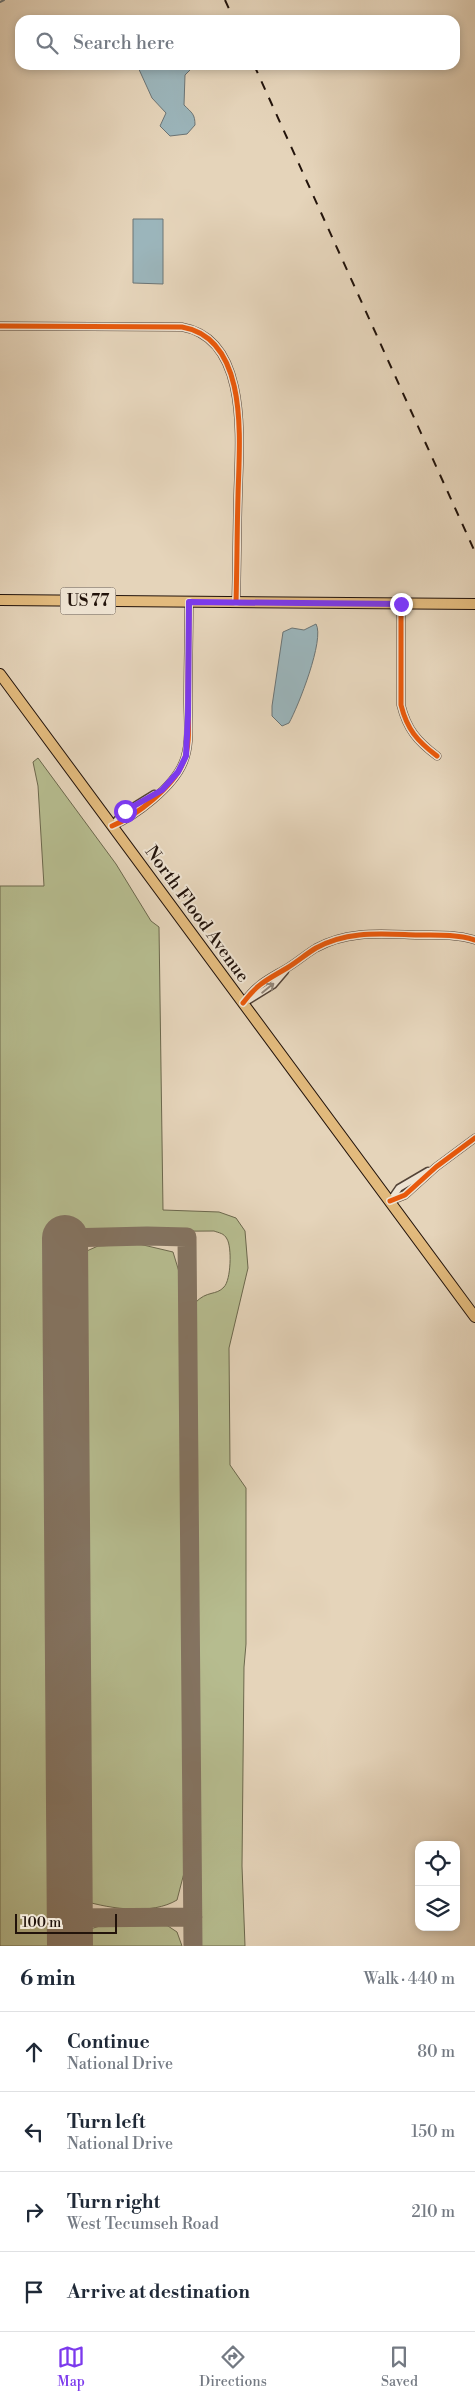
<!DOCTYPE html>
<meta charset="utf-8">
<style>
:root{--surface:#fff;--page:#f6f6f7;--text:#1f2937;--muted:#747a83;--line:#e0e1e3;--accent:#7c3aed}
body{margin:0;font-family:"Libre Bodoni",serif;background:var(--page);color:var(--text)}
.controls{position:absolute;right:15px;bottom:15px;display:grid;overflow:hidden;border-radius:10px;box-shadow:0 2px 8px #0003}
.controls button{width:45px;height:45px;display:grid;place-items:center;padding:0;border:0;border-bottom:1px solid var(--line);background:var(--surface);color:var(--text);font:25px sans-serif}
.scale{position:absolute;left:15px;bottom:12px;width:102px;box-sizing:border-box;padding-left:5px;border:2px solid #22130b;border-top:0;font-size:14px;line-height:18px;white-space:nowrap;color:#22130b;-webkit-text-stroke:4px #eee3d2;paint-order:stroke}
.stop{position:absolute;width:15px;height:15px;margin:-11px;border:4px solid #7c3aed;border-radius:50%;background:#fff}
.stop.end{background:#7c3aed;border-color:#fff;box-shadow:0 1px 5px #0008}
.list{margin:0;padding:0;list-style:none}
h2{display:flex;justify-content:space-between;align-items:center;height:65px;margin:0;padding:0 20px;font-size:21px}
h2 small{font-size:16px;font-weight:400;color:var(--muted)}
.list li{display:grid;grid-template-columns:32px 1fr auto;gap:15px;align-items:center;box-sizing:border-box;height:80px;padding:0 20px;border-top:1px solid var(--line)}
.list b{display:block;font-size:19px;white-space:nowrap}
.list p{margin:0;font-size:16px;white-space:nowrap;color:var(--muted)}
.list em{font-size:16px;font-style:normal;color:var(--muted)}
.icon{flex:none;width:28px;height:28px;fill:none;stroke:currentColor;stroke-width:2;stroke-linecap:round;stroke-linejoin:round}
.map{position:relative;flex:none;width:475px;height:1946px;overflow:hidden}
.search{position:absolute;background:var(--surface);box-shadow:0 2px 8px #0003;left:15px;right:15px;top:15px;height:55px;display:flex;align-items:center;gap:12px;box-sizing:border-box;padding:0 18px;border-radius:15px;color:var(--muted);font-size:19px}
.sheet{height:385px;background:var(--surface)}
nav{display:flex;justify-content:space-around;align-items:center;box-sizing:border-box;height:70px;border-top:1px solid var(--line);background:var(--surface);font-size:14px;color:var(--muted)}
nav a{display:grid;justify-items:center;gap:2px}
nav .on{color:var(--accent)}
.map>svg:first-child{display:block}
.green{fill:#b6bc8f;stroke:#6c684d}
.water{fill:#9bb5bb;stroke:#6b7475}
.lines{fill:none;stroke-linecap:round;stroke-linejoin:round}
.stream{stroke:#6b7475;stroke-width:2}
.taxiway{stroke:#847462;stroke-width:19}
.runway{stroke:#847462;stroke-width:46}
.street-casing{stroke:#534337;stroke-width:9}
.primary-casing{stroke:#22130b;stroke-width:12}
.street{stroke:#eee3d2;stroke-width:6}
.primary{stroke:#e2ba7d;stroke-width:10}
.rail{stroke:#22130b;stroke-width:2;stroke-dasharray:9 9;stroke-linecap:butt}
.cycleway-casing{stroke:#eee3d2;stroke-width:8}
.cycleway{stroke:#e8590c;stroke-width:5}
.oneway{stroke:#928578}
.route{stroke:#7c3aed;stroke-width:6}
.labels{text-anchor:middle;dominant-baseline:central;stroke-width:4;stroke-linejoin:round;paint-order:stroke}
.shield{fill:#eee3d2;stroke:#5f5147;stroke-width:1}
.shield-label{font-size:16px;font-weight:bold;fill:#22130b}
.street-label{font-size:18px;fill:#22130b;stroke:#eee3d2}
</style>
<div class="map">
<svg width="475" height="1946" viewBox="0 0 475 1946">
<rect width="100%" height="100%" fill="#e5d4ba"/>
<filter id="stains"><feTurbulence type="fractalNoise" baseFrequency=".004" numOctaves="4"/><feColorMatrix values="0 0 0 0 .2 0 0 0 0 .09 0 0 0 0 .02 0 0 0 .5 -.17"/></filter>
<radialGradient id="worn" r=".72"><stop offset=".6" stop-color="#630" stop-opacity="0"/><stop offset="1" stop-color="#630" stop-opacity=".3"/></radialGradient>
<path class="green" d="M38,758L116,864L151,921L159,927L163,1210L219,1212L236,1218L245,1231L248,1268L229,1348L230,1465L246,1488V1644L244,1667L242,1866L245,1946H198L195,1303C207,1290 216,1296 224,1287C231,1280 232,1247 227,1239C224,1233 219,1233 214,1231L49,1232L53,1946H0V886H44L38,786L33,762Z
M139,1244L173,1252L180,1275L183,1326L186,1817L184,1873L177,1900C152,1915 112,1909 84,1901L80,1254L98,1246Z
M129,1923L165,1924L177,1932L182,1946H84V1931L106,1924Z"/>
<path class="water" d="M137,65H210L193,67L185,75L184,105C192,113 195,114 195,125L187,134L170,136L160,126L166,113L152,98Z
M133,219H163V284L133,283Z
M316,624C325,639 298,707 289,723L282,726L272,716V706L283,632L292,628L304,630Z"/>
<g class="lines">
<path class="stream" d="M0,2L4,0"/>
<path class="taxiway" d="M65,1238L147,1236L187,1237L193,1946
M70,1918L193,1917"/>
<path class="runway" d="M65,1238L70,1946"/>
<g class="street-casing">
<path id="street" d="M0,326L182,327C251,339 239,445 238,496C237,531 237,567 236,602
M401,604V705C407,729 417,741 437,756
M114,823L125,812L154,794
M112,826C136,816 173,787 183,763C191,745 188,721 188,702C188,669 189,635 189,602
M243,1003C258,983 267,980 287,968C297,962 306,954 316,948C348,930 382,934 418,935C437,935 456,934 475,940
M244,1003L273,985L285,971
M390,1201L405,1195L436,1167L475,1138
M390,1201L399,1188L428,1171"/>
</g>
<g class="primary-casing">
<path id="primary" d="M0,600L475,604
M0,674L475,1317"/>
</g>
<use href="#street" class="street"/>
<use href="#primary" class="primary"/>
<path class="rail" d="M225,0L234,20
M254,65L475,552"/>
<g class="cycleway-casing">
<path id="cycleway" d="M0,326L182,327C251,339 239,445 238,496C237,531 237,567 236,602
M401,604V705C407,729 417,741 437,756
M112,826C136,816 173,787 183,763C191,745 188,721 188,702C188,669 189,635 189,602
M243,1003C258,983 267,980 287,968C297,962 306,954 316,948C348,930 382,934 418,935C437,935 456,934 475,940
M390,1201L405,1195L436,1167L475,1138"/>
</g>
<use href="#cycleway" class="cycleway"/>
</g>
<defs><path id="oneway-shaft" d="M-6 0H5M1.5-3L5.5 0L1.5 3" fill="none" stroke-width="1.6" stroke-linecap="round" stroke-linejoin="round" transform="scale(1.25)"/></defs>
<use class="oneway" href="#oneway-shaft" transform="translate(268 988) rotate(-39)"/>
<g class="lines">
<path class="route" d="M125,811L162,790L178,772L186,756L188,715L189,602L401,604"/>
</g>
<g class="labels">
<rect class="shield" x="60.5" y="587.5" width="55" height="27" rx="4"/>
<g class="shield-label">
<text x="88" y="601">US 77</text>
</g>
<g class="street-label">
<text transform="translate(197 914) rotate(54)">North Flood Avenue</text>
</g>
</g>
<rect width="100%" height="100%" filter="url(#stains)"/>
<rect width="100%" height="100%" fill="url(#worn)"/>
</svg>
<div class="controls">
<button><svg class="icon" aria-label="locate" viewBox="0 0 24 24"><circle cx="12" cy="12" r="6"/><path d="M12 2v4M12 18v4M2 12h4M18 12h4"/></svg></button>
<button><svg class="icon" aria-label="layers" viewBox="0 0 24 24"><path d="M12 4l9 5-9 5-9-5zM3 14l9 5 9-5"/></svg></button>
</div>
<div class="scale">100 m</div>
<div class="stop" style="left:125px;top:811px"></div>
<div class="stop end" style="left:401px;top:604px"></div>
<div class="search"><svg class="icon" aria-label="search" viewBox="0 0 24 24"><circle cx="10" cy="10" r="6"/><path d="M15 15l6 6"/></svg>Search here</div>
</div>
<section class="sheet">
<h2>6 min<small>Walk · 440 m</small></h2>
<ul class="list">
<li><svg class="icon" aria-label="ahead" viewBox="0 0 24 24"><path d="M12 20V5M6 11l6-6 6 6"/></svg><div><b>Continue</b><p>National Drive</p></div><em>80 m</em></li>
<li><svg class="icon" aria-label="left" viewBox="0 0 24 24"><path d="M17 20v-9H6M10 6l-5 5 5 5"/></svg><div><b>Turn left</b><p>National Drive</p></div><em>150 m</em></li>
<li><svg class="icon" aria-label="right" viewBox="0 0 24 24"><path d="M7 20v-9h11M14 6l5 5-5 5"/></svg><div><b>Turn right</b><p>West Tecumseh Road</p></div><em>210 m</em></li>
<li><svg class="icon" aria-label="arrive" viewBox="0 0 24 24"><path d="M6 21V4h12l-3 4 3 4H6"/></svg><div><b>Arrive at destination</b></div></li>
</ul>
</section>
<nav>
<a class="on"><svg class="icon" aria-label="map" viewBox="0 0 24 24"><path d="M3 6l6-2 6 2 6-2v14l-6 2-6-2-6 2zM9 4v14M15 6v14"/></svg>Map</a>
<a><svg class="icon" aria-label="directions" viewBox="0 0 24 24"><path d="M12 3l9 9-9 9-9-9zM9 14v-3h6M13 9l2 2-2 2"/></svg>Directions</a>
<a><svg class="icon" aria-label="saved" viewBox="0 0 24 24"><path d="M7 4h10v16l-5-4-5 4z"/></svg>Saved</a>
</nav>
